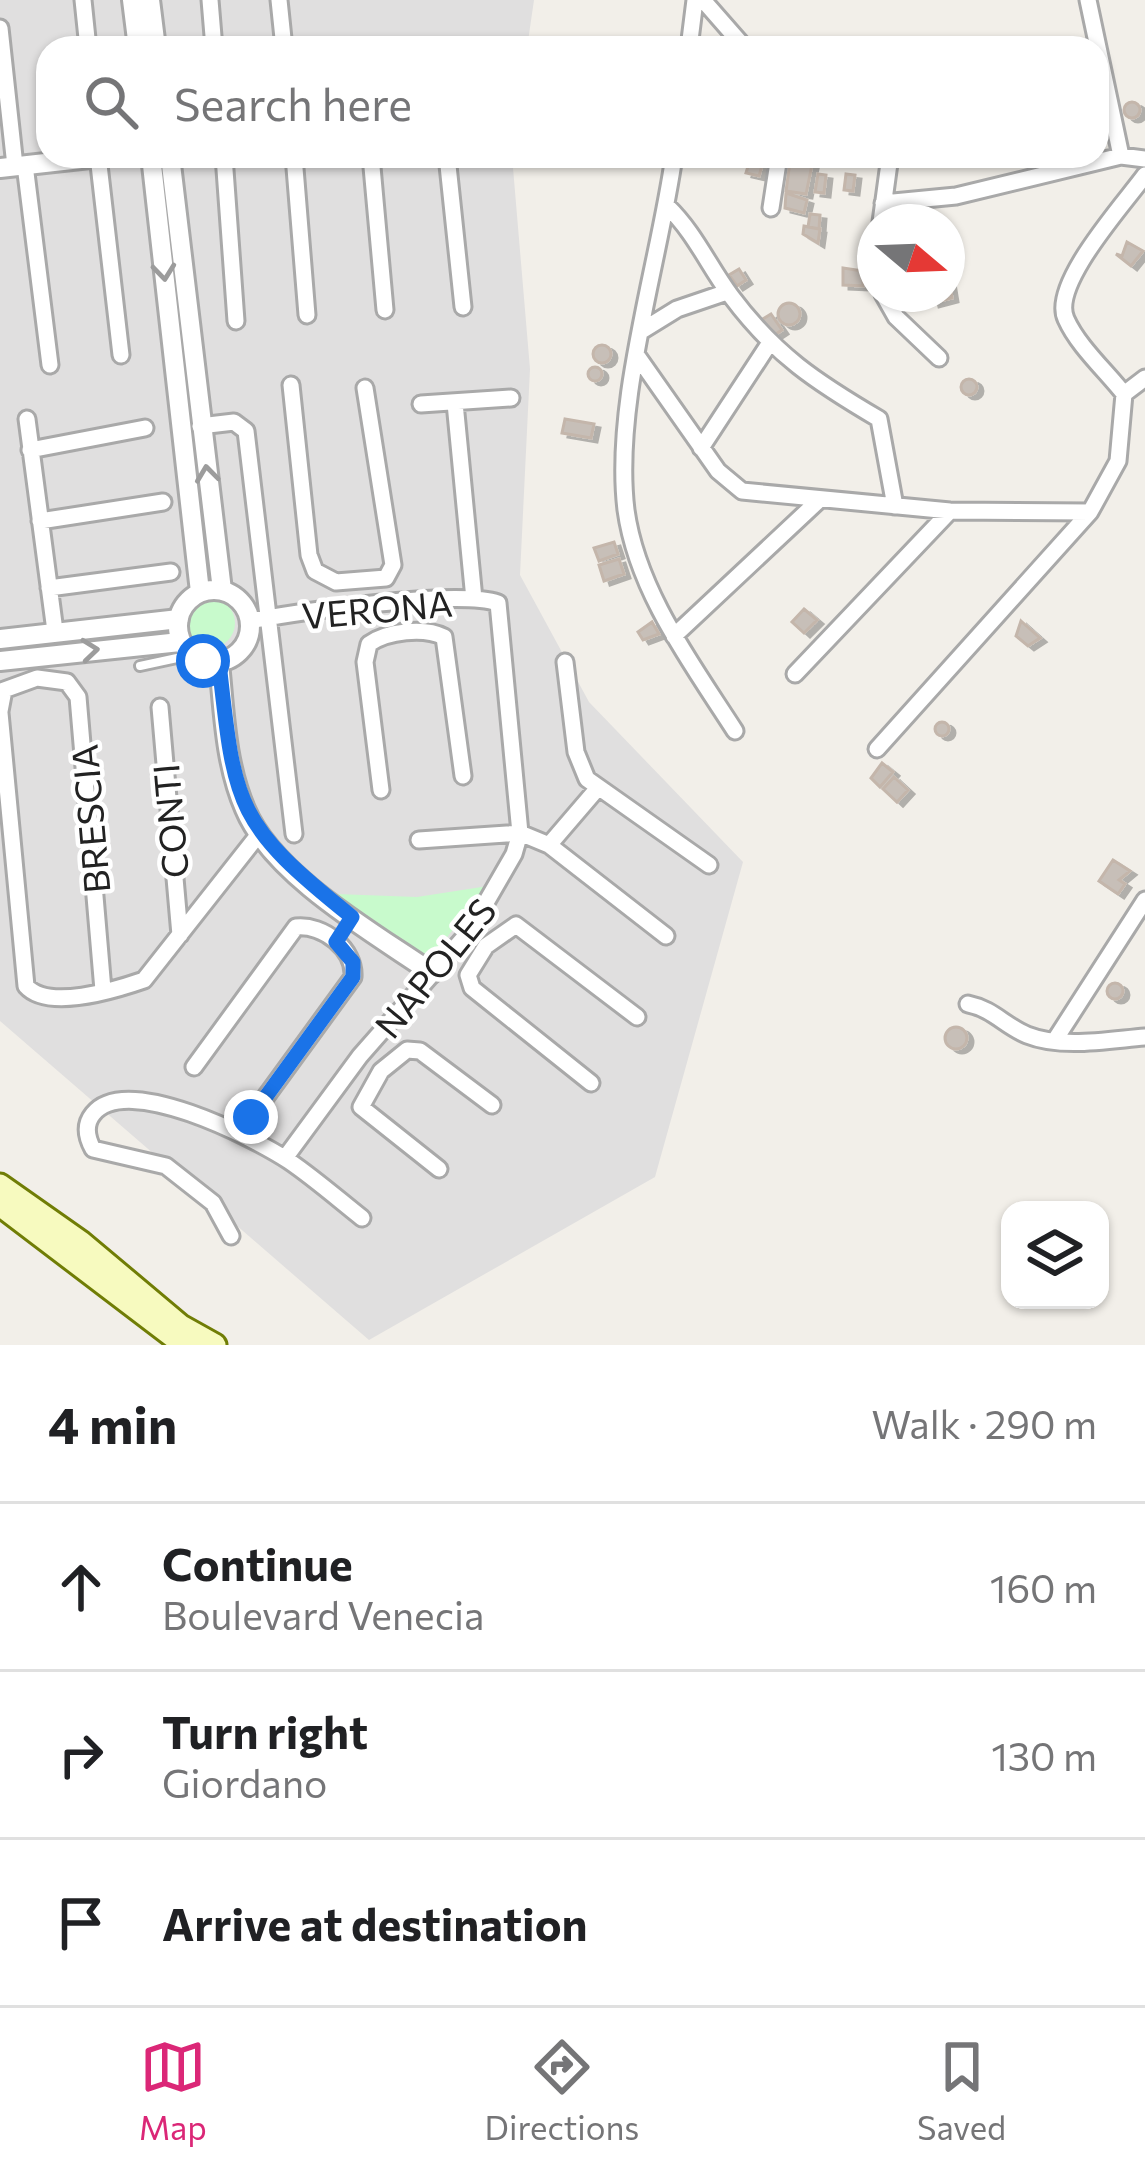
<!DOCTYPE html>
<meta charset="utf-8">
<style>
:root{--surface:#fff;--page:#f6f6f6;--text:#202124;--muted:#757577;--line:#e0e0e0;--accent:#db2777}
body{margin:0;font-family:Commissioner,sans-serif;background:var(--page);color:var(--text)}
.controls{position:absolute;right:36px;bottom:36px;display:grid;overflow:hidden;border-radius:24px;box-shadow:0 3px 9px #0004}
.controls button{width:108px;height:108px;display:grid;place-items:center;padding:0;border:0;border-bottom:3px solid var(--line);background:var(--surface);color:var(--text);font:60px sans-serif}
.compass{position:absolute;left:857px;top:204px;width:108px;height:108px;border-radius:50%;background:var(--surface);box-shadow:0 3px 9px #0004;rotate:109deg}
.stop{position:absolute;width:36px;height:36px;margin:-27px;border:9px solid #1a73e8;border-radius:50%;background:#fff}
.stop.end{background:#1a73e8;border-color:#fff;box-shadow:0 3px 12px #0008}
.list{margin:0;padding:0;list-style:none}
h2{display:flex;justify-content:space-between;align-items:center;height:156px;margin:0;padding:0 48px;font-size:51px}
h2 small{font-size:39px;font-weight:400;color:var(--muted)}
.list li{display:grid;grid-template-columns:78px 1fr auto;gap:36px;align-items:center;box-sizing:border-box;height:168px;padding:0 48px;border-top:3px solid var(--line)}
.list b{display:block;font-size:45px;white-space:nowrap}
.list p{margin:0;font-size:39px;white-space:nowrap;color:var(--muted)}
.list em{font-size:39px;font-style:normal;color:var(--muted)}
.icon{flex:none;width:66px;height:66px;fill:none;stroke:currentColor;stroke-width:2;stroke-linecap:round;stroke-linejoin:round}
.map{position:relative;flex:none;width:1145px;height:1345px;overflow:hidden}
.search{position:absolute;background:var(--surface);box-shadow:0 3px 9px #0004;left:36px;right:36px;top:36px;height:132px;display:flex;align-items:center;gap:30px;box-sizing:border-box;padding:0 42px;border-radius:36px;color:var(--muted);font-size:45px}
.sheet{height:660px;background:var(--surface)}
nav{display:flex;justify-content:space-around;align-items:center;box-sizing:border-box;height:168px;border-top:3px solid var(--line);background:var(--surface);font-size:33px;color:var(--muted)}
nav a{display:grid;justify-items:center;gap:6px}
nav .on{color:var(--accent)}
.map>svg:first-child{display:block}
.residential{fill:#e0dfdf}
.park{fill:#c8facc}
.building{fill:#c7bfb8;stroke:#c4b6ab;stroke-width:3;filter:url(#shadow)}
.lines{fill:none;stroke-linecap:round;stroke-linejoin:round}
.service-casing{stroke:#a9a9a9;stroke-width:14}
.minor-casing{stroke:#a9a9a9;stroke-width:21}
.tertiary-casing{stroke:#a9a9a9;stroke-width:24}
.secondary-casing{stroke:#707d05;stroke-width:27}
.service{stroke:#fff;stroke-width:8}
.minor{stroke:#fff;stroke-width:15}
.tertiary{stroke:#fff;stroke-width:18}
.secondary{stroke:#f7fabf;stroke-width:21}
.oneway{stroke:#9c9c9c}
.route{stroke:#1a73e8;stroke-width:15}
.labels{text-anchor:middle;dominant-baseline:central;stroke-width:9;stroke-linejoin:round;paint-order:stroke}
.street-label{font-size:36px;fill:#222;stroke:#fff}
</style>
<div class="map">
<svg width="1145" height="1345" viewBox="0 0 1145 1345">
<defs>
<filter id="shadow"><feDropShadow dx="6" dy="4" stdDeviation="0" flood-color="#0004"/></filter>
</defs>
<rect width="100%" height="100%" fill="#f2efe9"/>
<path class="residential" d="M0,0H534L527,48H48V156H512L530,369L520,575L589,702L743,862L655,1177L369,1340L0,1021Z"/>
<path class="park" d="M185 623a25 25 0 1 1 50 0a25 25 0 1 1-50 0Z
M488,886L428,961L336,894L417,897Z"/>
<path class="building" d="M1124 110a8 8 0 1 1 16 0a8 8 0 1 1-16 0Z
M793,156H814L812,165L792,162Z
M790,162L812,165L806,194L786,191Z
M749,163L762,166L759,176L746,173Z
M818,174L826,175L824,193L815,192Z
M846,174L855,175L853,191L844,190Z
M786,193L807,200L804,213L785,208Z
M810,214L820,215L819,229L808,227Z
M804,226L820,229L818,243L803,234Z
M1127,242L1143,251L1131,266L1116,254L1122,256Z
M843,268L863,271V286L843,285Z
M739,269L746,280L737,286L729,275Z
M948,274L952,298L933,303L931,294H947Z
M778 314a11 11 0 1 1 22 0a11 11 0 1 1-22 0Z
M771,314L782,330L770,338L758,322Z
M593 354a9 9 0 1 1 18 0a9 9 0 1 1-18 0Z
M588 374a7 7 0 1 1 14 0a7 7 0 1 1-14 0Z
M961 387a8 8 0 1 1 16 0a8 8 0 1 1-16 0Z
M565,419L594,424L591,438L562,433Z
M614,542L618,554L599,561L594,548Z
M619,559L624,574L604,581L599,565Z
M804,609L817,620L804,633L792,622Z
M1021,621L1040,638L1028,646L1016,636Z
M652,622L659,634L643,640L638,632Z
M935 729a7 7 0 1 1 14 0a7 7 0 1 1-14 0Z
M882,763L893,772L880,787L871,778Z
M894,777L908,790L897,802L883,789Z
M1113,860L1130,871L1119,880L1125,884L1118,894L1099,881Z
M1107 991a8 8 0 1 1 16 0a8 8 0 1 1-16 0Z
M945 1038a11 11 0 1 1 22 0a11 11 0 1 1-22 0Z"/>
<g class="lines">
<g class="service-casing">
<path id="service" d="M140,666L191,655"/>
</g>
<g class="minor-casing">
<path id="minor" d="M83,0L88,48
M210,0L214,48
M279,0L284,48
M703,0L745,48
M1088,0L1121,156
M0,28L15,166
M689,48L695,0
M98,156L121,355
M224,156L236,321
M294,156L307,315
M371,156L385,310
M447,156L463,307
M674,156C659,264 613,403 626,510C637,591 692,664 735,731
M25,165L50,365
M883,203L956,196L1121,156L1145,159
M667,206C695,233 708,265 731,296C775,355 816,382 879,419L895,506
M771,208L779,156
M881,222L890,156
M883,294L896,317L939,358
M643,330L677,309L727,292
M638,357L718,471L742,491L950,511L1090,512
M291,385L309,555L315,571L336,582L386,578L393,565L365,388
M1124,394C1106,371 1078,346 1066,319C1050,285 1124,204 1145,175
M1124,394L1145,378
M455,403L474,599
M421,404L511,398
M27,419L55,631
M200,426L234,422L246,431L294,834
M701,448L769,344
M30,450L145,428
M40,521L163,502
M49,588L171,572
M250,621C297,612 458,589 498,603L520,833L514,854L469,932L360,1056L285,1158
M674,636L817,502
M565,662L576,752L587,779L709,865
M795,674L950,511
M160,707L180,935
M0,711L4,690L37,678L67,682L78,697L103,990
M0,713L26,986C48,1011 115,990 144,980L259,834
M877,749L1090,512L1118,461L1124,394
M381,790L365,662L369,644C387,631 424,627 444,637L463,776
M419,840L520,833L549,845L666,936
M549,845L597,789
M968,1004C993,1009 1005,1026 1027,1035C1062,1049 1109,1040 1145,1037
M1055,1040L1145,900
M194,1067L296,927C323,924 355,949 353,977L251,1117
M591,1083L472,988L468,975L486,946L516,925L637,1017
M439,1169L361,1107L381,1071L407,1050L420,1051L492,1105
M231,1236L213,1203L166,1166L93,1149C87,1138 84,1125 93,1114C126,1072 254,1138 289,1161C314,1178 338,1199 362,1218"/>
</g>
<g class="tertiary-casing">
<path id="tertiary" d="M132,0L138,48
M150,0L156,48
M151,156L200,592
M170,156L222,590
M0,168L108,156
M178 626a36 36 0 1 1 72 0a36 36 0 1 1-72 0Z
M0,639L179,619
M0,661L180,642
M219,663C224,711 225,763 245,809C273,876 374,933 432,973"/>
</g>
<g class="secondary-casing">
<path id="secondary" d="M0,1185L81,1242L181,1326L215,1345
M0,1205L184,1345"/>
</g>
<use href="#service" class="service"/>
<use href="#minor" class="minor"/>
<use href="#tertiary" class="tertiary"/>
<use href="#secondary" class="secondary"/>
</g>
<defs><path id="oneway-chevron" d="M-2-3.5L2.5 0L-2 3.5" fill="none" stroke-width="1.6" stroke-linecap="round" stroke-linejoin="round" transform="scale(3)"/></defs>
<g class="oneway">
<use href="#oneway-chevron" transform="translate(164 272) rotate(84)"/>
<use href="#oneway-chevron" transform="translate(207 474) rotate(-97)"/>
<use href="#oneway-chevron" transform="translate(90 650) rotate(-6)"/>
</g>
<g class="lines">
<path class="route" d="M203,661L219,663C235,809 236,824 352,917L336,942L353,962V977L251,1117"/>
</g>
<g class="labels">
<g class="street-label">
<text transform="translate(377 608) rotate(-5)">VERONA</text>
<text transform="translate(89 819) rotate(-95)">BRESCIA</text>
<text transform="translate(169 821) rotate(-95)">CONTI</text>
<text transform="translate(434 967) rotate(-51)">NAPOLES</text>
</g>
</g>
</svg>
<div class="controls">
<button><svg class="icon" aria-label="layers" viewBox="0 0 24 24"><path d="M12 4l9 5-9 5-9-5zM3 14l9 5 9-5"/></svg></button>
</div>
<svg class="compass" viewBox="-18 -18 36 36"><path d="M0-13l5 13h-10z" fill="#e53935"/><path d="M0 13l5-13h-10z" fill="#757577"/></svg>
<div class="stop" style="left:203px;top:661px"></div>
<div class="stop end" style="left:251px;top:1117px"></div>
<div class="search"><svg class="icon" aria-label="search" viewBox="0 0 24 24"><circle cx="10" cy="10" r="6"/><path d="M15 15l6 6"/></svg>Search here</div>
</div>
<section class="sheet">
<h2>4 min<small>Walk · 290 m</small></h2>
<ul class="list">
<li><svg class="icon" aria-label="ahead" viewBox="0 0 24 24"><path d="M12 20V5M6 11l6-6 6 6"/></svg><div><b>Continue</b><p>Boulevard Venecia</p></div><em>160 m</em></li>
<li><svg class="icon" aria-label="right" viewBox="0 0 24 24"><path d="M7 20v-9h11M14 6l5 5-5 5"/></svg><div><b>Turn right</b><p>Giordano</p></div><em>130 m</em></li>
<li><svg class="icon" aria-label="arrive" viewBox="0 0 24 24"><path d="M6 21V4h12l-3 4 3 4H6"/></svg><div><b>Arrive at destination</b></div></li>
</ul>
</section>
<nav>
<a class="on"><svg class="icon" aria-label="map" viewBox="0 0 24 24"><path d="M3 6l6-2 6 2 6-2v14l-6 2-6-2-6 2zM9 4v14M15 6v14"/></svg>Map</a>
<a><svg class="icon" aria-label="directions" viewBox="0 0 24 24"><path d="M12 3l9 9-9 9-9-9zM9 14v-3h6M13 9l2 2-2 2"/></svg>Directions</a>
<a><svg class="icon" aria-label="saved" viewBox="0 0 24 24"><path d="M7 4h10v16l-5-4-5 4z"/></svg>Saved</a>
</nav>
